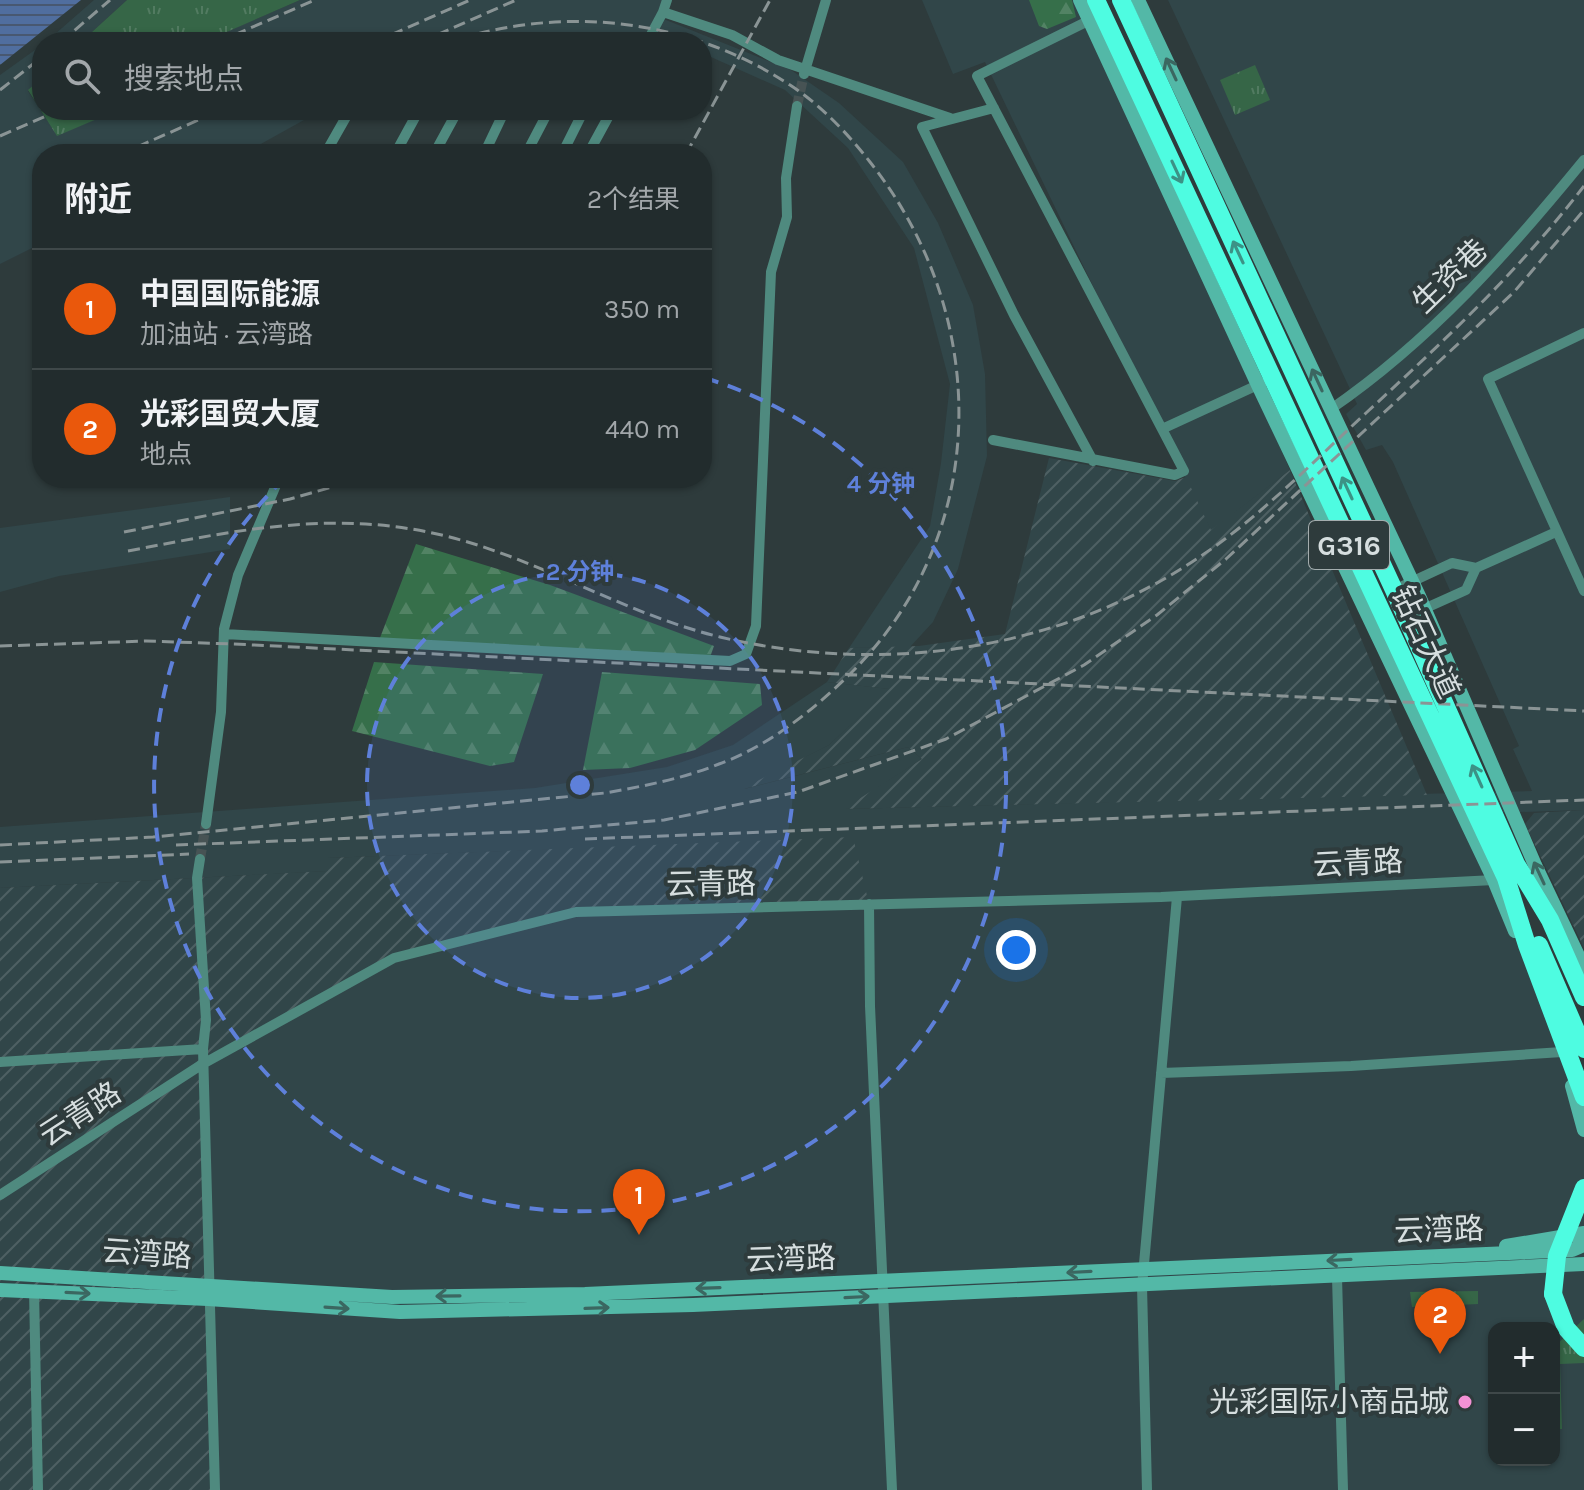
<!DOCTYPE html>
<html lang="zh">
<meta charset="utf-8">
<style>
:root{--surface:#222c2d;--page:#2e3839;--text:#f1f3f6;--muted:#a2a7aa;--line:#3f4849;--accent:#ea580c}
body{margin:0;font-family:Karla,"Noto Sans SC",sans-serif;background:var(--page);color:var(--text)}
.controls{position:absolute;right:24px;bottom:24px;display:grid;overflow:hidden;border-radius:16px;box-shadow:0 2px 6px #0004}
.controls button{width:72px;height:72px;display:grid;place-items:center;padding:0;border:0;border-bottom:2px solid var(--line);background:var(--surface);color:var(--text);font:40px sans-serif}
.you{position:absolute;left:1016px;top:950px;width:28px;height:28px;margin:-20px;border:6px solid #fff;border-radius:50%;background:#1a73e8;box-shadow:0 0 0 12px #1a73e833}
.badge{display:grid;place-items:center;width:52px;height:52px;border-radius:50%;background:var(--accent);color:#fff;font-size:26px;font-weight:700}
.pin{position:absolute;translate:-50% -66px;filter:drop-shadow(0 2px 4px #0008)}
.pin::after{content:'';position:absolute;top:42px;width:28px;height:24px;background:inherit;clip-path:polygon(0 0,100% 0,50% 100%)}
.list{margin:0;padding:0;list-style:none}
h2{display:flex;justify-content:space-between;align-items:center;height:104px;margin:0;padding:0 32px;font-size:34px}
h2 small{font-size:26px;font-weight:400;color:var(--muted)}
.list li{display:grid;grid-template-columns:52px 1fr auto;gap:24px;align-items:center;box-sizing:border-box;height:120px;padding:0 32px;border-top:2px solid var(--line)}
.list b{display:block;font-size:30px;white-space:nowrap}
.list p{margin:0;font-size:26px;white-space:nowrap;color:var(--muted)}
.list em{font-size:26px;font-style:normal;color:var(--muted)}
.icon{flex:none;width:44px;height:44px;fill:none;stroke:currentColor;stroke-width:2;stroke-linecap:round;stroke-linejoin:round}
.map{position:relative;flex:none;width:1584px;height:1490px;overflow:hidden}
.search{position:absolute;background:var(--surface);box-shadow:0 2px 6px #0004;left:32px;top:32px;width:680px;height:88px;display:flex;align-items:center;gap:20px;box-sizing:border-box;padding:0 28px;border-radius:32px;color:var(--muted);font-size:30px}
.panel{position:absolute;background:var(--surface);box-shadow:0 2px 6px #0004;left:32px;top:144px;width:680px;height:344px;border-radius:32px}
.map>svg:first-child{display:block}
.built{fill:#314649;fill-rule:evenodd}
.industrial{fill:url(#industrial-furrows)}
.grass{fill:url(#grass-tufts)}
.forest{fill:url(#forest-firs)}
.water{fill:url(#water-rules)}
.lines{fill:none;stroke-linecap:round;stroke-linejoin:round}
.street-tunnel{stroke:#475354;stroke-width:10;stroke-dasharray:10 5;stroke-linecap:butt}
.street{stroke:#4f8a7f;stroke-width:10}
.secondary{stroke:#53b8a7;stroke-width:14}
.highway{stroke:#4efce1;stroke-width:18}
.rail{stroke:#8a9495;stroke-width:3;stroke-dasharray:12 6;stroke-linecap:butt}
.highway-bridge{stroke:#4efce1;stroke-width:18}
.oneway{stroke:#3b6761}
.oneway2{stroke:#3c9286}
.ring{fill:none;stroke:#5e80da;stroke-width:4;stroke-dasharray:14 10}
.poi-dot{fill:#f391d5;stroke:#2e3b3c;stroke-width:3}
.labels{text-anchor:middle;dominant-baseline:central;stroke-width:8;stroke-linejoin:round;paint-order:stroke}
.shield{fill:#2e3b3c;stroke:#a4adae;stroke-width:2}
.shield-label{font-size:28px;font-weight:bold;fill:#d6dedf}
.street-label{font-size:30px;fill:#d6dedf;stroke:#2e3b3c}
.poi-label{font-size:30px;fill:#d6dedf;stroke:#2e3b3c;text-anchor:end}
.centre{fill:#5e80da;stroke:#2e3b3c;stroke-width:4}
.ring-label{font-size:24px;text-anchor:middle;font-weight:bold;fill:#5e80da;stroke:#2e3b3c;stroke-width:8;stroke-linejoin:round;paint-order:stroke}
</style>
<div class="map">
<svg width="1584" height="1490" viewBox="0 0 1584 1490">
<defs>
<pattern id="industrial-furrows" width="10" height="10" patternUnits="userSpaceOnUse" patternTransform="scale(2)"><rect width="10" height="10" fill="#314649"/><path d="M-1 1l2-2M0 10L10 0M9 11l2-2" fill="none" stroke="#4e6063"/></pattern>
<pattern id="grass-tufts" width="24" height="20" patternUnits="userSpaceOnUse" patternTransform="scale(2)"><rect width="24" height="20" fill="#366647"/><path d="M3 7l-1-3M5 7V3M7 7l1-3M15 17l-1-3M17 17v-4M19 17l1-3" fill="none" stroke="#527b61"/></pattern>
<pattern id="forest-firs" width="22" height="20" patternUnits="userSpaceOnUse" patternTransform="scale(2)"><rect width="22" height="20" fill="#366f4a"/><path d="M5 1l3.5 6h-7zM16 11l3.5 6h-7z" fill="#528364"/></pattern>
<pattern id="water-rules" width="6" height="5" patternUnits="userSpaceOnUse" patternTransform="scale(2)"><rect width="6" height="5" fill="#506e9f"/><path d="M0 2.5h6" fill="none" stroke="#485871"/></pattern>
</defs>
<rect width="100%" height="100%" fill="#2e3b3c"/>
<path class="built" d="M94,0H127L81,42H46Z
M300,0H667L661,18L791,70L839,103L903,162L938,223L973,305L985,374L987,456L958,569L933,622L910,647L849,648L930,526L941,463L950,384L914,248L848,148L785,90L702,53V42H665L640,35L586,32L537,42H212V38Z
M922,0H1085L1290,470L1211,531L985,62L953,74Z
M1168,0H1584V810L1456,814L1494,880L1584,1097V1490H214L201,1065L394,958L853,838L328,858L329,871L0,888V827L535,788L667,767L733,745L827,682L890,689L829,745L744,789L908,747L922,759L845,809L1532,791L1513,749L1519,746L1393,462L1382,445L1366,450L1346,414L1357,404ZM1494,1328H1554V1460H1494Z
M42,45V78L28,91L57,135L118,110H322L243,154H42V243L0,264V75Z
M230,497V549L59,576L0,592V528Z"/>
<path class="industrial" d="M1049,458L1175,481L1186,477L1211,530L1290,470L1427,795L843,809L922,759L908,747L739,790L829,745L889,689L827,682L849,648L919,646L1005,634Z
M1584,810V948L1525,824L1534,813Z
M853,837L869,904L576,912L394,958L201,1064L214,1490H0V888L328,871V858Z"/>
<path class="grass" d="M127,0H300L213,38L212,42H81Z
M1255,65L1270,100L1235,115L1220,80Z
M42,78V110H118L57,136L28,90Z
M1478,1291V1304L1412,1307L1410,1292Z
M1584,1319V1363L1560,1364L1562,1429H1554V1347Z"/>
<path class="forest" d="M1029,0H1072L1076,17L1047,29L1039,26Z
M416,544L550,585L714,646L709,660L378,643Z
M374,662L543,674L514,762L490,766L352,731Z
M602,672L760,684L762,705L695,750L630,768L583,770Z"/>
<path class="water" d="M0,0H81L0,65Z"/>
<g class="lines">
<path class="street-tunnel" d="M797,106L804,74
M200,859L206,824"/>
<path class="street" d="M667,0L663,12L732,35L778,60L950,118
M1090,20L977,76L1162,429L1262,383
M647,42L663,12
M804,74L826,0
M994,108L922,127L1014,315L1093,461
M325,154L350,110
M395,154L419,110
M434,154L458,110
M484,154L505,110
M526,154L549,110
M562,154L584,110
M588,154L612,110
M1584,333L1488,379L1584,591
M1331,409C1431,340 1508,253 1584,160
M993,440L1175,475L1184,471L1162,429
M1394,590L1452,563L1476,568L1556,532
M1406,617L1466,590L1476,568
M224,634L730,661L746,654L756,626L771,272L787,217L786,178L797,106
M206,824L221,712L224,629L238,575L279,478
M200,859L197,878L206,1020L203,1049
M869,904L870,1006L892,1490
M0,1062L203,1049L215,1490
M1161,1073L1351,1066L1562,1052
M0,1195L201,1065L394,958L576,912L1161,897L1494,880
M1337,1277L1343,1490
M34,1290L38,1490
M1147,1490L1142,1286L1177,897"/>
<path class="secondary" d="M1080,0L1258,385L1494,880L1515,931
M1138,0L1419,596L1535,865L1584,968
M1572,1086L1584,1130
M1506,1246L1584,1233
M0,1273L392,1297L585,1294L1530,1252L1572,1250L1584,1245
M0,1290L208,1299L400,1312L693,1305L1584,1264"/>
<path class="highway" d="M1096,0L1506,878L1527,945L1584,1097
M1121,0L1394,590L1516,864L1550,920L1584,997
M1539,945L1584,1049
M1553,1294L1566,1328L1584,1348"/>
<path class="rail" d="M61,42L110,0
M218,42L315,0
M375,42L470,0
M421,42L516,0
M0,90L42,57
M0,136L60,110
M121,154L221,110
M686,154L770,0
M124,532L290,499L364,478
M128,551C248,528 351,506 471,543C556,569 633,616 720,637C884,676 1063,651 1204,554C1263,514 1314,461 1366,413C1447,338 1517,273 1584,186
M0,646L146,641L234,644L1584,711
M585,839L1584,800
M0,845L153,837L605,793C644,786 682,779 719,764C768,746 811,712 848,676C992,536 992,316 870,162C848,134 821,105 790,85C690,19 564,4 450,42
M176,845L542,831L664,820L798,792L946,739L1084,665L1157,615L1226,559L1514,292L1584,210
M0,862L189,854"/>
<path class="highway-bridge" d="M1553,1294L1557,1256L1584,1188"/>
</g>
<defs><path id="oneway-shaft" d="M-6 0H5M1.5-3L5.5 0L1.5 3" fill="none" stroke-width="1.6" stroke-linecap="round" stroke-linejoin="round" transform="scale(2)"/></defs>
<g class="oneway">
<use href="#oneway-shaft" transform="translate(1171 69) rotate(-115)"/>
<use href="#oneway-shaft" transform="translate(1317 380) rotate(-115)"/>
<use href="#oneway-shaft" transform="translate(1539 873) rotate(-115)"/>
<use href="#oneway-shaft" transform="translate(1339 1260) rotate(177)"/>
<use href="#oneway-shaft" transform="translate(1079 1272) rotate(177)"/>
<use href="#oneway-shaft" transform="translate(708 1288) rotate(178)"/>
<use href="#oneway-shaft" transform="translate(78 1293) rotate(3)"/>
<use href="#oneway-shaft" transform="translate(448 1296) rotate(179)"/>
<use href="#oneway-shaft" transform="translate(857 1297) rotate(-3)"/>
<use href="#oneway-shaft" transform="translate(337 1308) rotate(4)"/>
<use href="#oneway-shaft" transform="translate(597 1308) rotate(-2)"/>
</g>
<g class="oneway2">
<use href="#oneway-shaft" transform="translate(1177 172) rotate(65)"/>
<use href="#oneway-shaft" transform="translate(1238 252) rotate(-115)"/>
<use href="#oneway-shaft" transform="translate(1347 488) rotate(-115)"/>
<use href="#oneway-shaft" transform="translate(1477 776) rotate(-114)"/>
</g>
<circle cx="580" cy="785" r="213" fill="#5e80da" fill-opacity=".12"/>
<g class="ring">
<circle cx="580" cy="785" r="213"/>
<path d="M705 378A426 426 0 1 1 284 479"/>
</g>
<circle class="poi-dot" cx="1465" cy="1402" r="8"/>
<g class="labels">
<rect class="shield" x="1309" y="521" width="80" height="48" rx="6"/>
<g class="shield-label">
<text x="1349" y="545">G316</text>
</g>
<g class="street-label">
<text transform="translate(1450 276) rotate(-44)">生资巷</text>
<text transform="translate(1426 642) rotate(65)">钻石大道</text>
<text transform="translate(1358 863) rotate(-3)">云青路</text>
<text transform="translate(711 884) rotate(-1)">云青路</text>
<text transform="translate(80 1114) rotate(-33)">云青路</text>
<text transform="translate(1439 1230) rotate(-2)">云湾路</text>
<text transform="translate(147 1254) rotate(4)">云湾路</text>
<text transform="translate(791 1259) rotate(-2)">云湾路</text>
</g>
<g class="poi-label">
<text x="1449" y="1402">光彩国际小商品城</text>
</g>
</g>
<circle cx="580" cy="785" r="12" class="centre"/>
<g class="ring-label">
<text x="881" y="492">4 分钟</text>
<text x="580" y="580">2 分钟</text>
</g>
</svg>
<div class="controls">
<button>+</button>
<button>−</button>
</div>
<div class="you"></div>
<div class="pin badge" style="left:639px;top:1235px">1</div>
<div class="pin badge" style="left:1440px;top:1354px">2</div>
<div class="search"><svg class="icon" aria-label="search" viewBox="0 0 24 24"><circle cx="10" cy="10" r="6"/><path d="M15 15l6 6"/></svg>搜索地点</div>
<section class="panel">
<h2>附近<small>2个结果</small></h2>
<ul class="list">
<li><span class="badge">1</span><div><b>中国国际能源</b><p>加油站 · 云湾路</p></div><em>350 m</em></li>
<li><span class="badge">2</span><div><b>光彩国贸大厦</b><p>地点</p></div><em>440 m</em></li>
</ul>
</section>
</div>
